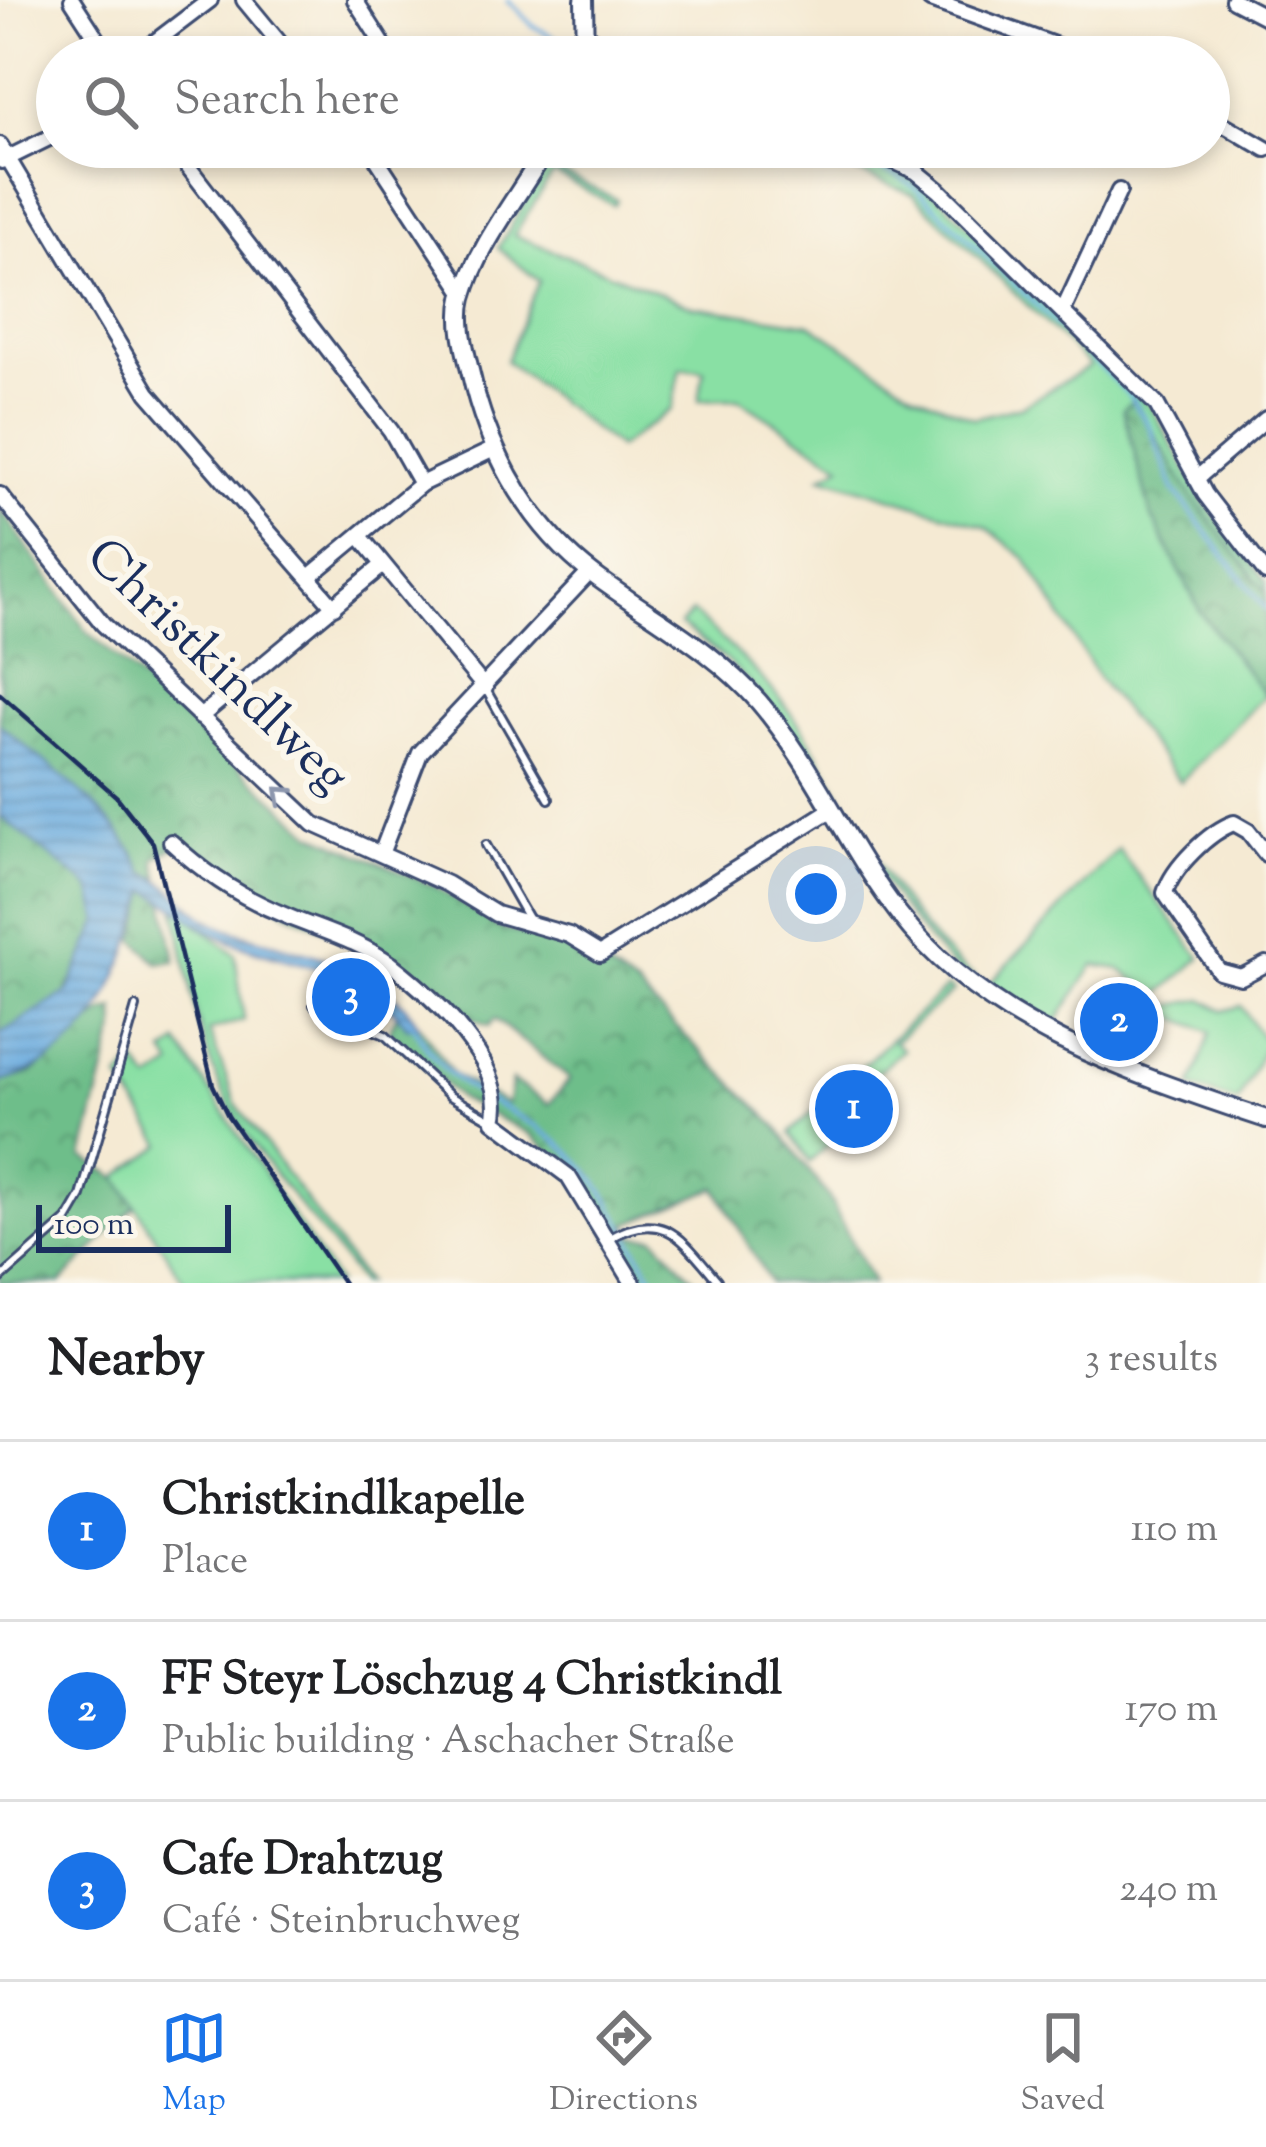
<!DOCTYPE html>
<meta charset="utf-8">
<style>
:root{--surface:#fff;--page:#f6f6f6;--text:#202124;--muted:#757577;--line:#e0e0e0;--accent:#1a73e8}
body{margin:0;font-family:"Sorts Mill Goudy",serif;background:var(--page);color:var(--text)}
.scale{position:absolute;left:36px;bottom:30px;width:195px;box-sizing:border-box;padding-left:12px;border:6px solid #1b2f5e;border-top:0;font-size:33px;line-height:42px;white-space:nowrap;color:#1b2f5e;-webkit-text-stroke:9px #fbf7ec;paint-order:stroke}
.you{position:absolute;left:816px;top:894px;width:42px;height:42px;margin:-30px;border:9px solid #fff;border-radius:50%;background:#1a73e8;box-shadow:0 0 0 18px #1a73e833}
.badge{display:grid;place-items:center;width:78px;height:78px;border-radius:50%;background:var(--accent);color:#fff;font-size:39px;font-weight:700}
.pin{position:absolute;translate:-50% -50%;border:6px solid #fff;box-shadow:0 3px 12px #0006}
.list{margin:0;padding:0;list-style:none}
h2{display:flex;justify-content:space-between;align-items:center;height:156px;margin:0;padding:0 48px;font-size:51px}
h2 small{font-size:39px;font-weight:400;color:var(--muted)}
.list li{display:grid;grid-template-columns:78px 1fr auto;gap:36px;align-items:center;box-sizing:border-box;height:180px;padding:0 48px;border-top:3px solid var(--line)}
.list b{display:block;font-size:45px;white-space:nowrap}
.list p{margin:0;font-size:39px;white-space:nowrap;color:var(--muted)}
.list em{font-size:39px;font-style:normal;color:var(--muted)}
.icon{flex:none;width:66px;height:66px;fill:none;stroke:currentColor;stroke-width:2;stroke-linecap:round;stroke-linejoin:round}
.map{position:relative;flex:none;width:1266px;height:1283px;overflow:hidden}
.search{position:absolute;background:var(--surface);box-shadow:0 6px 18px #0003;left:36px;right:36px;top:36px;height:132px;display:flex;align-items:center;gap:30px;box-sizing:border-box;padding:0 42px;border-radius:66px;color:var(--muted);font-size:45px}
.sheet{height:696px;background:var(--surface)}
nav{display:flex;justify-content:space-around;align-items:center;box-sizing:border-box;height:168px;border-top:3px solid var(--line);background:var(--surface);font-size:33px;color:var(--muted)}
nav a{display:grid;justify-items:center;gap:6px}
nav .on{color:var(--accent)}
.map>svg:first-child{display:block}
.grass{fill:#89e0a4;stroke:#528881;stroke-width:3}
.forest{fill:url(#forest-crowns);stroke:#447674;stroke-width:3}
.water{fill:url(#water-rules);stroke:#436d9e;stroke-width:3}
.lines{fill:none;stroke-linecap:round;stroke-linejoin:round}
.stream{stroke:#6babde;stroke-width:4.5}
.service-casing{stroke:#3c4b70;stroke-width:12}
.minor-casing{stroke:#3c4b70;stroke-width:20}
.tertiary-casing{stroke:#3c4b70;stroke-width:22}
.service{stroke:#fff;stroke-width:6}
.minor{stroke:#fff;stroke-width:14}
.tertiary{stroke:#fff;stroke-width:16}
.rail{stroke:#1b2f5e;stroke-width:4.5}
.oneway{stroke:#8d97ae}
.labels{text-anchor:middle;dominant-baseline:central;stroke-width:12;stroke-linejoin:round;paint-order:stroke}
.street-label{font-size:51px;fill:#1b2f5e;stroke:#fbf7ec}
</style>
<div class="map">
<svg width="1266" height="1283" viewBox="0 0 1266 1283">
<defs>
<pattern id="forest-crowns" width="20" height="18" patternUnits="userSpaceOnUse" patternTransform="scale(3)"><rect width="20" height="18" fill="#6ebe8a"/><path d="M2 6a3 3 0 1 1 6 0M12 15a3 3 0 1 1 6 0" fill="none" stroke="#5a9b74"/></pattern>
<pattern id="water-rules" width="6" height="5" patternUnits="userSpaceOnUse" patternTransform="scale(3)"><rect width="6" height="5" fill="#6babde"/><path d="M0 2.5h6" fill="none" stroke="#578cb7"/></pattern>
</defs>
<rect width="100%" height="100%" fill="#fbf7ec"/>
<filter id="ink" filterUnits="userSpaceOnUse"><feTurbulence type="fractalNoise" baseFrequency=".00833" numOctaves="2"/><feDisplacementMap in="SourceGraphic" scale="24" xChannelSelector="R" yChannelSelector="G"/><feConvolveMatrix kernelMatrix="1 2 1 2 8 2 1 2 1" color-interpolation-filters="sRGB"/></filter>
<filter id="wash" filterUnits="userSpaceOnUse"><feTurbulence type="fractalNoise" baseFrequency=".004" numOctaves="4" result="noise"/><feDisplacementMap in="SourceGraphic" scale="48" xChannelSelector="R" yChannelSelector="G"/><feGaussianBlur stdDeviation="2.7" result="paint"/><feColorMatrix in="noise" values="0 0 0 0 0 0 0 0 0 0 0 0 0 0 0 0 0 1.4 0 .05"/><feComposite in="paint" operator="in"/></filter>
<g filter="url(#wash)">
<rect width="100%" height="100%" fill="#f5ead3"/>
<path class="grass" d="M793,147H841L874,158L903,171L943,201L1151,407L1203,501L1266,582V592L1192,497L1133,399L1124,411L1151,515L1201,613L1265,695L1180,782L1101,682L1026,559L985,526L822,476L842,465L739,399L699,400L704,370L681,368L672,409L618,448L506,361L539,281L498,248L547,166L617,200L614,205L553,173L514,235L692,306L810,324L914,393L974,418L1022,406L1090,366L913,194Z
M692,612C734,650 774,685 805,733C862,823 895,924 987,986L1118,849L1201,958L1157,996L1120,969L1094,965L1054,1026C918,991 852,813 774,711C748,676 715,650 680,625Z
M175,907L235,954L244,1020L209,1031L236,1104L366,1283H360C318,1222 263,1170 228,1103C197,1042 188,973 175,907Z
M947,987L953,991L894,1042L903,1050L859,1088L866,1111L810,1162L790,1133Z
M1203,999L1223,1011L1241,1006L1266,1044L1238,1102L1191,1087L1211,1032L1154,1009Z
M178,1043L337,1283H185L117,1177L163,1145L120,1079L135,1061L150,1081L173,1066L165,1053Z"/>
<path class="forest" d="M1134,399L1192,497L1266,592V696L1201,613L1151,515L1123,410Z
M0,508L86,630L312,833L436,887L502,929L573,945L637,988L776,1126L828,1196L873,1283H770L716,1188L627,1224L633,1236L655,1237L697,1283H637L571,1173L530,1134L460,1099L389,1031L397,1014L408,1027L419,1025L454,1075L507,1104L512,1081L549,1104L570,1079L495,1019L489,1026L443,1005L392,960L286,912L253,888L249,893L180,844L155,859L160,879L144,873C116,811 50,769 0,725Z
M0,816L92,888L99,921L68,992L0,1034Z
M148,890L164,899L176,961L158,963L135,940Z
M115,1009L116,1027L83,1157L117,1177L135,1206L61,1283H0V1082L32,1073L102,1013Z"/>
<path class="water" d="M0,725C50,768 117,812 144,873C176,885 192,915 221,926C289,954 376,956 419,1025L408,1027C355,961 296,970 227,940C199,928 175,905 148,890C120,976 98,1055 0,1082V1034L68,992L99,921L91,888L0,816Z"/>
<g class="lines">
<path class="stream" d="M508,0L533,26L582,52
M814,147L896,175L917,189L1129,395L1150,427L1174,490L1266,609
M412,1023C455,1105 505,1095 568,1151C608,1186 628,1239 656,1283"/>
</g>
</g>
<g filter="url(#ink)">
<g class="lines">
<g class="service-casing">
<path id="service" d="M485,688L549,799
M486,845L529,920
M314,1005L385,1035L450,1096L490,1119
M608,1239C664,1207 682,1239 717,1280
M0,1279L67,1220L81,1196L136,1007"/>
</g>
<g class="minor-casing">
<path id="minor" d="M72,0L109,57
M244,0L291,57
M355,0L391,57
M930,0L1087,57
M1233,0L1266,17
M589,38L634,57
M135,57L210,0
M1209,116L1266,149
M0,145L148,393L334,607
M173,147L391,431L421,484
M369,147L464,292
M863,147L917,172L939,190L1157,405L1205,494L1266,573
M2,161L57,134
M1063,311L1119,191
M1196,479L1266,419
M0,495L103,624L314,824L447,884L496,914L569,935L600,954L832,809
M360,536L485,688
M309,577L421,484L494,449
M200,717L383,565
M171,842C205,874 246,900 289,917C323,931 361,942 391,964C432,996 509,1064 494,1121L568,1176L633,1283
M381,854L420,753L590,572
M1266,854L1248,831L1234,823C1209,832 1173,867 1165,893L1219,971L1241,977L1266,964"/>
</g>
<g class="tertiary-casing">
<path id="tertiary" d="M584,0L585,57
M547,147C520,195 478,244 463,298C456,325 468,360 474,387C493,460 532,528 594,575C650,617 712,648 759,702C814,766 847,847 899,914C986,1027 1135,1075 1266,1119"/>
</g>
<use href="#service" class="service"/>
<use href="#minor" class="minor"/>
<use href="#tertiary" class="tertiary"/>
<path class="rail" d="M0,694L117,797L153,843L213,1085L228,1116L343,1283"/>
</g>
<defs><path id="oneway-chevron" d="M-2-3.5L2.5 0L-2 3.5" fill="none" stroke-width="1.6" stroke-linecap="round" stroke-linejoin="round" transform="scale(3)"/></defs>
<use class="oneway" href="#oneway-chevron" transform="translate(282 794) rotate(-137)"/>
</g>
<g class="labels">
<g class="street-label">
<text transform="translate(216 668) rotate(44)">Christkindlweg</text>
</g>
</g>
</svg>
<div class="scale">100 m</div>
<div class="you"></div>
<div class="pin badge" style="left:854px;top:1109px">1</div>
<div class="pin badge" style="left:1119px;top:1022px">2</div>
<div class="pin badge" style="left:351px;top:997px">3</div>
<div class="search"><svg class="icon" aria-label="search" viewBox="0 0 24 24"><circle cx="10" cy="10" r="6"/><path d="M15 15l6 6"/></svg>Search here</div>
</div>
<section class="sheet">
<h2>Nearby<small>3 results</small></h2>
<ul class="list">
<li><span class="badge">1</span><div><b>Christkindlkapelle</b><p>Place</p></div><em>110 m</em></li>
<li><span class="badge">2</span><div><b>FF Steyr Löschzug 4 Christkindl</b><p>Public building · Aschacher Straße</p></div><em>170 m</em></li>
<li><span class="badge">3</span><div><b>Cafe Drahtzug</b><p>Café · Steinbruchweg</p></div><em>240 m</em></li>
</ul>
</section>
<nav>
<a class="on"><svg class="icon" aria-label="map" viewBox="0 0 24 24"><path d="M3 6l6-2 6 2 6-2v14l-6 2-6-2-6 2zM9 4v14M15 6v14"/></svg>Map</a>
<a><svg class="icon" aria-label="directions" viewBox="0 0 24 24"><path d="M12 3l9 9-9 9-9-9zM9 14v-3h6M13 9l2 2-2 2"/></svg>Directions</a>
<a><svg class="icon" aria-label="saved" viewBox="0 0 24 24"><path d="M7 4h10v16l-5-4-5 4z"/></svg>Saved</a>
</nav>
